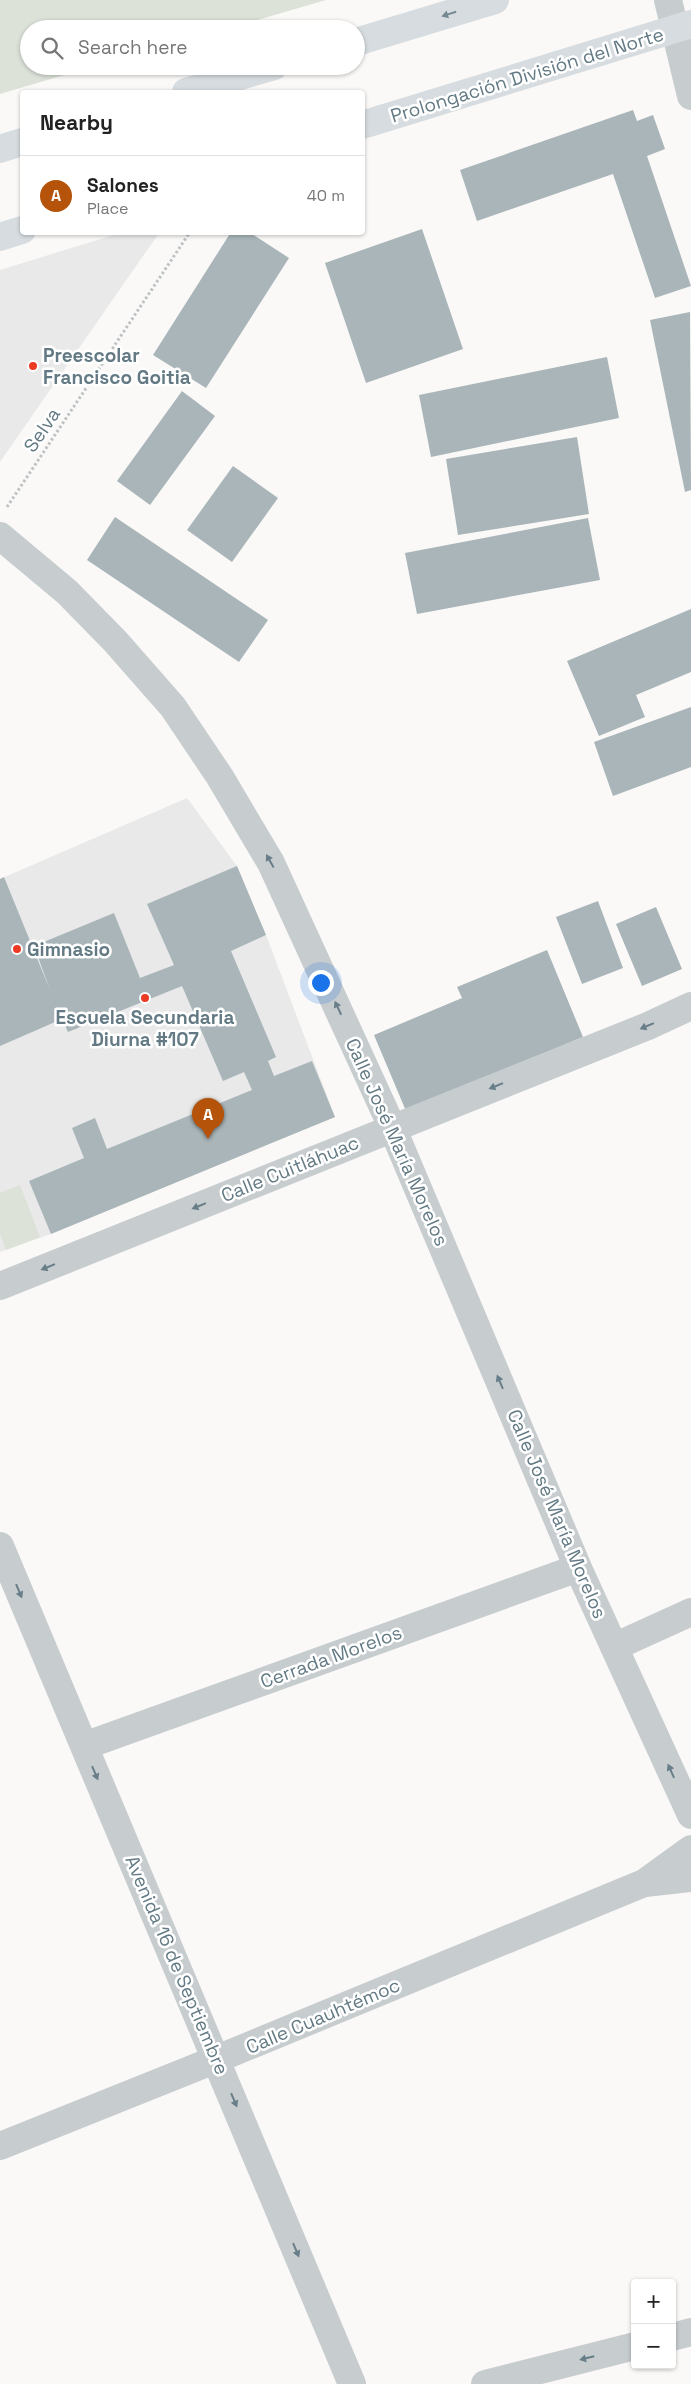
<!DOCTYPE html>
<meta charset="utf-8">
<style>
:root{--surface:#fff;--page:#f2f2f2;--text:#222;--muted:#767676;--line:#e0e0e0;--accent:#b45309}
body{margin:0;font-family:"Space Grotesk",sans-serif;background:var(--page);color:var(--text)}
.controls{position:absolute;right:15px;bottom:15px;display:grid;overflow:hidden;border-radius:5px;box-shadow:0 1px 4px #0004}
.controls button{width:45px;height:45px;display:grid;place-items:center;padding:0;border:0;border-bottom:1px solid var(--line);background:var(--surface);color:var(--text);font:25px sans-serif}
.you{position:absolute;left:320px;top:982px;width:18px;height:18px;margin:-12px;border:4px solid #fff;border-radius:50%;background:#1a73e8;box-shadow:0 0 0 8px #1a73e833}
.badge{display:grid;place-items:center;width:32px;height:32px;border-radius:50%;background:var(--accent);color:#fff;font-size:16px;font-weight:700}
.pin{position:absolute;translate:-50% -41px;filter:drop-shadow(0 1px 2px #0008)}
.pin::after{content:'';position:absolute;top:26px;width:18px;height:15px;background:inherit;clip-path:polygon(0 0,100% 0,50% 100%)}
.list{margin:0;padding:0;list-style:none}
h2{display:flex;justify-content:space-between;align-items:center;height:65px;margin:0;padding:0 20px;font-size:21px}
h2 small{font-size:16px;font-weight:400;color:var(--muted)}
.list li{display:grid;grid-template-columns:32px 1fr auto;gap:15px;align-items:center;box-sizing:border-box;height:80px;padding:0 20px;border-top:1px solid var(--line)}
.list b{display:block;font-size:19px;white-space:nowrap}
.list p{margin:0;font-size:16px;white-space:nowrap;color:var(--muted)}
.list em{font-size:16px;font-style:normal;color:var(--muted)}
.icon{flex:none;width:28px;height:28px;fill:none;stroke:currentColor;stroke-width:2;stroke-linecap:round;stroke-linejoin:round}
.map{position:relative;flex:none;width:691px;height:2384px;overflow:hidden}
.search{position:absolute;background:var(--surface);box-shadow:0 1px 4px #0004;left:20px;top:20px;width:345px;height:55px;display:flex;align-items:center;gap:12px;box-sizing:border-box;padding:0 18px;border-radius:28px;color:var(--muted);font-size:19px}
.panel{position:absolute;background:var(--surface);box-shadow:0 1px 4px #0004;left:20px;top:90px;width:345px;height:145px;border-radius:5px}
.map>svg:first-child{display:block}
.built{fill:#e8e9e8}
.green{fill:#dce2d8}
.building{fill:#a9b5b9}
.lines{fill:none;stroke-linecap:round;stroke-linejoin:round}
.path{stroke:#bec2c4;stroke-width:3;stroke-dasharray:2.5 2.5;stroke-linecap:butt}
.minor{stroke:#c7cccf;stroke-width:28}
.major{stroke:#d6dcdf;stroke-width:28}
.oneway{fill:#748992}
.oneway2{fill:#687e88}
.poi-dot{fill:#ed3a24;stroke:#fff;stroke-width:2}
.labels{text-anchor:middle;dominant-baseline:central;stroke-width:5;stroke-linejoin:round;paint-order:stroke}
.street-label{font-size:19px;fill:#637a84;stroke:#fff}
.poi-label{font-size:19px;font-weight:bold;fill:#637a84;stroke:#fff;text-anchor:start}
</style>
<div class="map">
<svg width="691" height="2384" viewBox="0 0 691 2384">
<rect width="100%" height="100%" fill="#faf9f7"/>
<path class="built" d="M120,233H159L0,462V270Z
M187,798L237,866L266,935L335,1117L51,1234L0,1252V879Z"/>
<path class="green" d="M0,0H326L226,29H29V66H95L0,94Z
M20,1185L40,1237L6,1250L0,1234V1193Z"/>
<path class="building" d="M633,110L637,121L653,115L665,149L647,156L691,286L655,298L613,174L477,221L460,170Z
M422,229L463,349L366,383L325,263Z
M231,232H249L289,258L206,388L153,355Z
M690,312L691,490L685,492L650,320Z
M607,357L619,418L431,457L419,395Z
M182,391L215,416L150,505L117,481Z
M577,437L589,514L458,535L446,459Z
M233,466L278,498L232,562L187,530Z
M115,517L268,620L239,662L87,560Z
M588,518L600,580L417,614L405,553Z
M691,609V672L636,695L645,717L599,736L567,661Z
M691,707V767L613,796L594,742Z
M237,866L266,935L231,951L276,1057L268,1061L274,1076L312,1061L335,1117L51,1234L29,1181L84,1158L72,1128L95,1118L107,1149L252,1090L244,1072L223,1081L182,986L68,1032L62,1019L0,1046V879L4,877L50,990L34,946L114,913L140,978L174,965L147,904Z
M598,901L623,968L582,984L556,917Z
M656,907L682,969L642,986L616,924Z
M547,950L583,1037L406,1111L374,1035L462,998L457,987Z"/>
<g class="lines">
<path class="path" d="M7,507L190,232"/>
<path class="minor" d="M668,0L691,96
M0,536L67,592L115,641L173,707L220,777L271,863L392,1127L578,1568L691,1815
M0,1286L648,1026L691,1006
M0,1546L352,2384
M614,1647L691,1612
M84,1746L578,1568
M645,1883L691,1878
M0,2146L217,2059L644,1883L691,1849
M672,2337L691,2332
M485,2384L635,2346"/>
<path class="major" d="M356,42L495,0
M186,92L274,66
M362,125L691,24
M0,149L22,142
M0,237L22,230"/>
</g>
<defs><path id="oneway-solid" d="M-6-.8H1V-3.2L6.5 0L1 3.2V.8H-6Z" transform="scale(1.25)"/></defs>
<use class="oneway" href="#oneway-solid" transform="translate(449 14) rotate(163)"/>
<g class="oneway2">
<use href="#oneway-solid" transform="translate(270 861) rotate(-119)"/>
<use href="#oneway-solid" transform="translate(338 1008) rotate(-115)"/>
<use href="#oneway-solid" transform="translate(647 1026) rotate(157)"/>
<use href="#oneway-solid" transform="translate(496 1086) rotate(158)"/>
<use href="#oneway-solid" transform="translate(199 1206) rotate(158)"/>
<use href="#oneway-solid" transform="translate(48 1267) rotate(158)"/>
<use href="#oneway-solid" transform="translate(500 1382) rotate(-113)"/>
<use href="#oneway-solid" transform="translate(19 1591) rotate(67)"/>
<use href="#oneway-solid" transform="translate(671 1771) rotate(-114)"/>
<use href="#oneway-solid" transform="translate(95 1773) rotate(67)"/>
<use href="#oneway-solid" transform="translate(234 2100) rotate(67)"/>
<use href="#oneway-solid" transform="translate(296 2250) rotate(67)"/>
<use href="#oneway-solid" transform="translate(587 2358) rotate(166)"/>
</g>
<g class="poi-dot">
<circle cx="33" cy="366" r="5"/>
<circle cx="17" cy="949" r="5"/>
<circle cx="145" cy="998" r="5"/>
</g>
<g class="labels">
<g class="street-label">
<text transform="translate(527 75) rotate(-17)">Prolongación División del Norte</text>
<text transform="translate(42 430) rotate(-56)">Selva</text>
<text transform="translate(397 1142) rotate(66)">Calle José María Morelos</text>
<text transform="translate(290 1169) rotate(-22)">Calle Cuitláhuac</text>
<text transform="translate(557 1514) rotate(67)">Calle José María Morelos</text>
<text transform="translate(331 1657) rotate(-20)">Cerrada Morelos</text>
<text transform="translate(177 1965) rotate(67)">Avenida 16 de Septiembre</text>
<text transform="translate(323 2016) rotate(-23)">Calle Cuauhtémoc</text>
</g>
<g class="poi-label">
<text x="43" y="355">Preescolar<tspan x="43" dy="22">Francisco Goitia</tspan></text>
<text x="27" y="949">Gimnasio</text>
<text x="145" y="1017" text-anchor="middle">Escuela Secundaria<tspan x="145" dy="22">Diurna #107</tspan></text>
</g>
</g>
</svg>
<div class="controls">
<button>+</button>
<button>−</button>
</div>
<div class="you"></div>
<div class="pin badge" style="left:208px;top:1139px">A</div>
<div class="search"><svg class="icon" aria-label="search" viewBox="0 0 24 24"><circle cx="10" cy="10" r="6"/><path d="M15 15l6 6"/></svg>Search here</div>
<section class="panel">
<h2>Nearby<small></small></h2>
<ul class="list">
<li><span class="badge">A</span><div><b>Salones</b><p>Place</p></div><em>40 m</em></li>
</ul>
</section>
</div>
